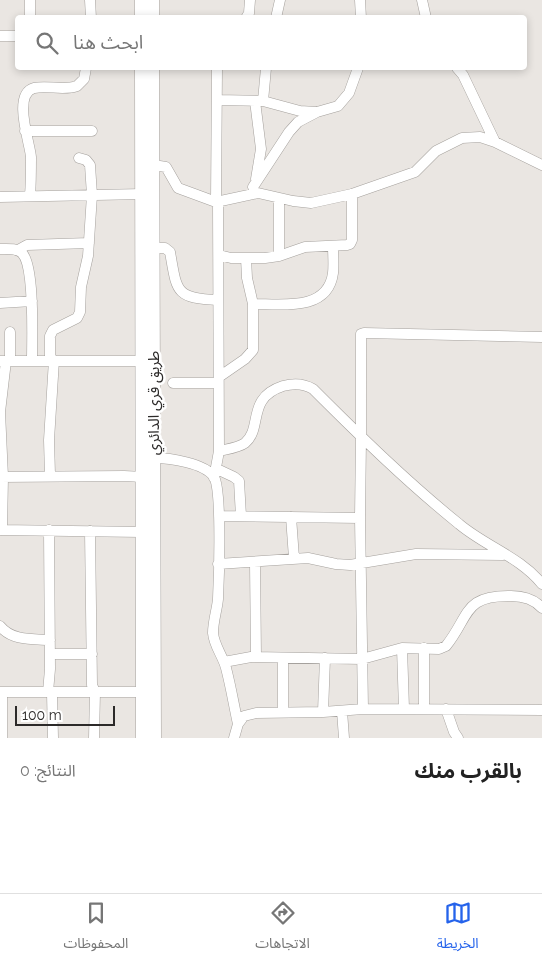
<!DOCTYPE html>
<html lang="ar">
<meta charset="utf-8">
<style>
:root{--surface:#fff;--page:#f2f2f2;--text:#222;--muted:#767676;--line:#e0e0e0;--accent:#2563eb}
body{margin:0;font-family:Raleway,"Noto Sans Arabic",sans-serif;background:var(--page);color:var(--text);direction:rtl}
.scale{position:absolute;left:15px;bottom:12px;width:100px;box-sizing:border-box;padding-left:5px;border:2px solid #2c2a29;border-top:0;font-size:14px;line-height:18px;white-space:nowrap;color:#2c2a29;-webkit-text-stroke:4px #fff;paint-order:stroke}
.list{margin:0;padding:0;list-style:none}
h2{display:flex;justify-content:space-between;align-items:center;height:65px;margin:0;padding:0 20px;font-size:21px}
h2 small{font-size:16px;font-weight:400;color:var(--muted)}
.icon{flex:none;width:28px;height:28px;fill:none;stroke:currentColor;stroke-width:2;stroke-linecap:round;stroke-linejoin:round}
.map{position:relative;flex:none;width:542px;height:738px;overflow:hidden;direction:ltr}
.search{position:absolute;background:var(--surface);box-shadow:0 2px 8px #0003;left:15px;right:15px;top:15px;height:55px;display:flex;align-items:center;gap:12px;box-sizing:border-box;padding:0 18px;border-radius:5px;color:var(--muted);font-size:19px}
.sheet{height:155px;background:var(--surface)}
nav{display:flex;justify-content:space-around;align-items:center;box-sizing:border-box;height:70px;border-top:1px solid var(--line);background:var(--surface);font-size:14px;color:var(--muted)}
nav a{display:grid;justify-items:center;gap:2px}
nav .on{color:var(--accent)}
.map>svg:first-child{display:block}
.lines{fill:none;stroke-linecap:round;stroke-linejoin:round}
.minor-casing{stroke:#a5a19d;stroke-width:11}
.highway-casing{stroke:#a5a19d;stroke-width:15}
.minor{stroke:#fff;stroke-width:10}
.highway{stroke:#fff;stroke-width:14}
.labels{text-anchor:middle;dominant-baseline:central;stroke-width:5;stroke-linejoin:round;paint-order:stroke}
.street-label{font-size:15px;fill:#2c2a29;stroke:#fff}
</style>
<div class="map">
<svg width="542" height="738" viewBox="0 0 542 738">
<rect width="100%" height="100%" fill="#eae6e2"/>
<g class="lines">
<g class="minor-casing">
<path id="minor" d="M30,0V18
M90,0L91,18
M360,0L361,18
M422,0L426,18
M246,18L249,13L250,0
M276,18L280,0
M0,36H18
M457,68L463,75L495,142
M217,100L263,101L300,111L316,112
M255,101L261,149L256,179
M263,101L266,68
M25,131H92
M153,165L166,167L178,188L216,202L258,193L293,201L311,203L352,194L415,172L436,151L462,138L480,137L495,142L542,165
M253,187L289,132L298,122L317,112L338,106L349,93L358,68
M30,196C31,183 31,170 31,157C30,143 12,94 34,88C48,85 64,91 77,86L84,79L86,68
M0,197L143,194
M279,198V256
M216,202L217,68
M153,248H165L170,252C177,292 175,298 218,300
M0,249C7,249 17,248 22,253C35,266 32,340 32,360
M18,250L27,245L89,243
M219,255L231,258H265L279,256L305,247L347,245L350,244L352,240V194
M0,303L32,301
M253,304C281,304 328,312 333,273C334,264 333,255 333,246
M10,332V361
M50,360V336L53,330L77,318L80,312L81,287L88,256L92,195L90,165L86,160L79,158
M1,361H143
M219,377L245,359L253,350V304L247,278L246,258
M173,383H218
M219,451C227,449 238,448 245,443C263,428 246,398 283,386C294,383 303,383 313,389C360,436 407,482 459,524C485,546 520,557 542,584
M154,458C169,458 205,463 214,477C222,490 219,579 218,599C217,610 213,621 213,633C214,646 223,656 226,668C231,687 234,706 238,724
M217,469L234,477L239,481L241,516
M50,475L49,440L54,360
M0,477L124,476L143,477
M214,478L219,451L218,202
M219,516L360,518
M291,517L294,558
M0,530L142,532
M2,530L3,477L0,412L6,361
M90,531L92,685L95,692L94,738
M255,563L256,657
M218,564L308,558L336,564L350,565L416,554L503,555
M0,626C12,641 32,639 50,640
M402,648L404,709
M424,648V709
M50,654H92
M283,658V712
M224,662L251,657L362,659L402,648L439,649L446,646C470,616 463,595 511,596C523,596 534,599 542,608
M0,692H143
M2,692V738
M48,692L50,669L49,530
M52,693L53,738
M363,709L360,518L361,438V334L364,333L542,337
M446,709L454,732L458,738
M342,711L344,738
M323,712L325,658
M234,738L238,724L244,716L256,713L323,712L363,709L542,710"/>
</g>
<g class="highway-casing">
<path id="highway" d="M142,0V18
M152,18V0
M142,68L143,738
M152,68L154,738"/>
</g>
<use href="#minor" class="minor"/>
<use href="#highway" class="highway"/>
</g>
<g class="labels">
<g class="street-label">
<text transform="translate(154 403) rotate(-90)">طريق قري الدائري</text>
</g>
</g>
</svg>
<div class="scale">100 m</div>
<div class="search"><svg class="icon" aria-label="search" viewBox="0 0 24 24"><circle cx="10" cy="10" r="6"/><path d="M15 15l6 6"/></svg>ابحث هنا</div>
</div>
<section class="sheet">
<h2>بالقرب منك<small>النتائج: 0</small></h2>
<ul class="list">
</ul>
</section>
<nav>
<a class="on"><svg class="icon" aria-label="map" viewBox="0 0 24 24"><path d="M3 6l6-2 6 2 6-2v14l-6 2-6-2-6 2zM9 4v14M15 6v14"/></svg>الخريطة</a>
<a><svg class="icon" aria-label="directions" viewBox="0 0 24 24"><path d="M12 3l9 9-9 9-9-9zM9 14v-3h6M13 9l2 2-2 2"/></svg>الاتجاهات</a>
<a><svg class="icon" aria-label="saved" viewBox="0 0 24 24"><path d="M7 4h10v16l-5-4-5 4z"/></svg>المحفوظات</a>
</nav>
